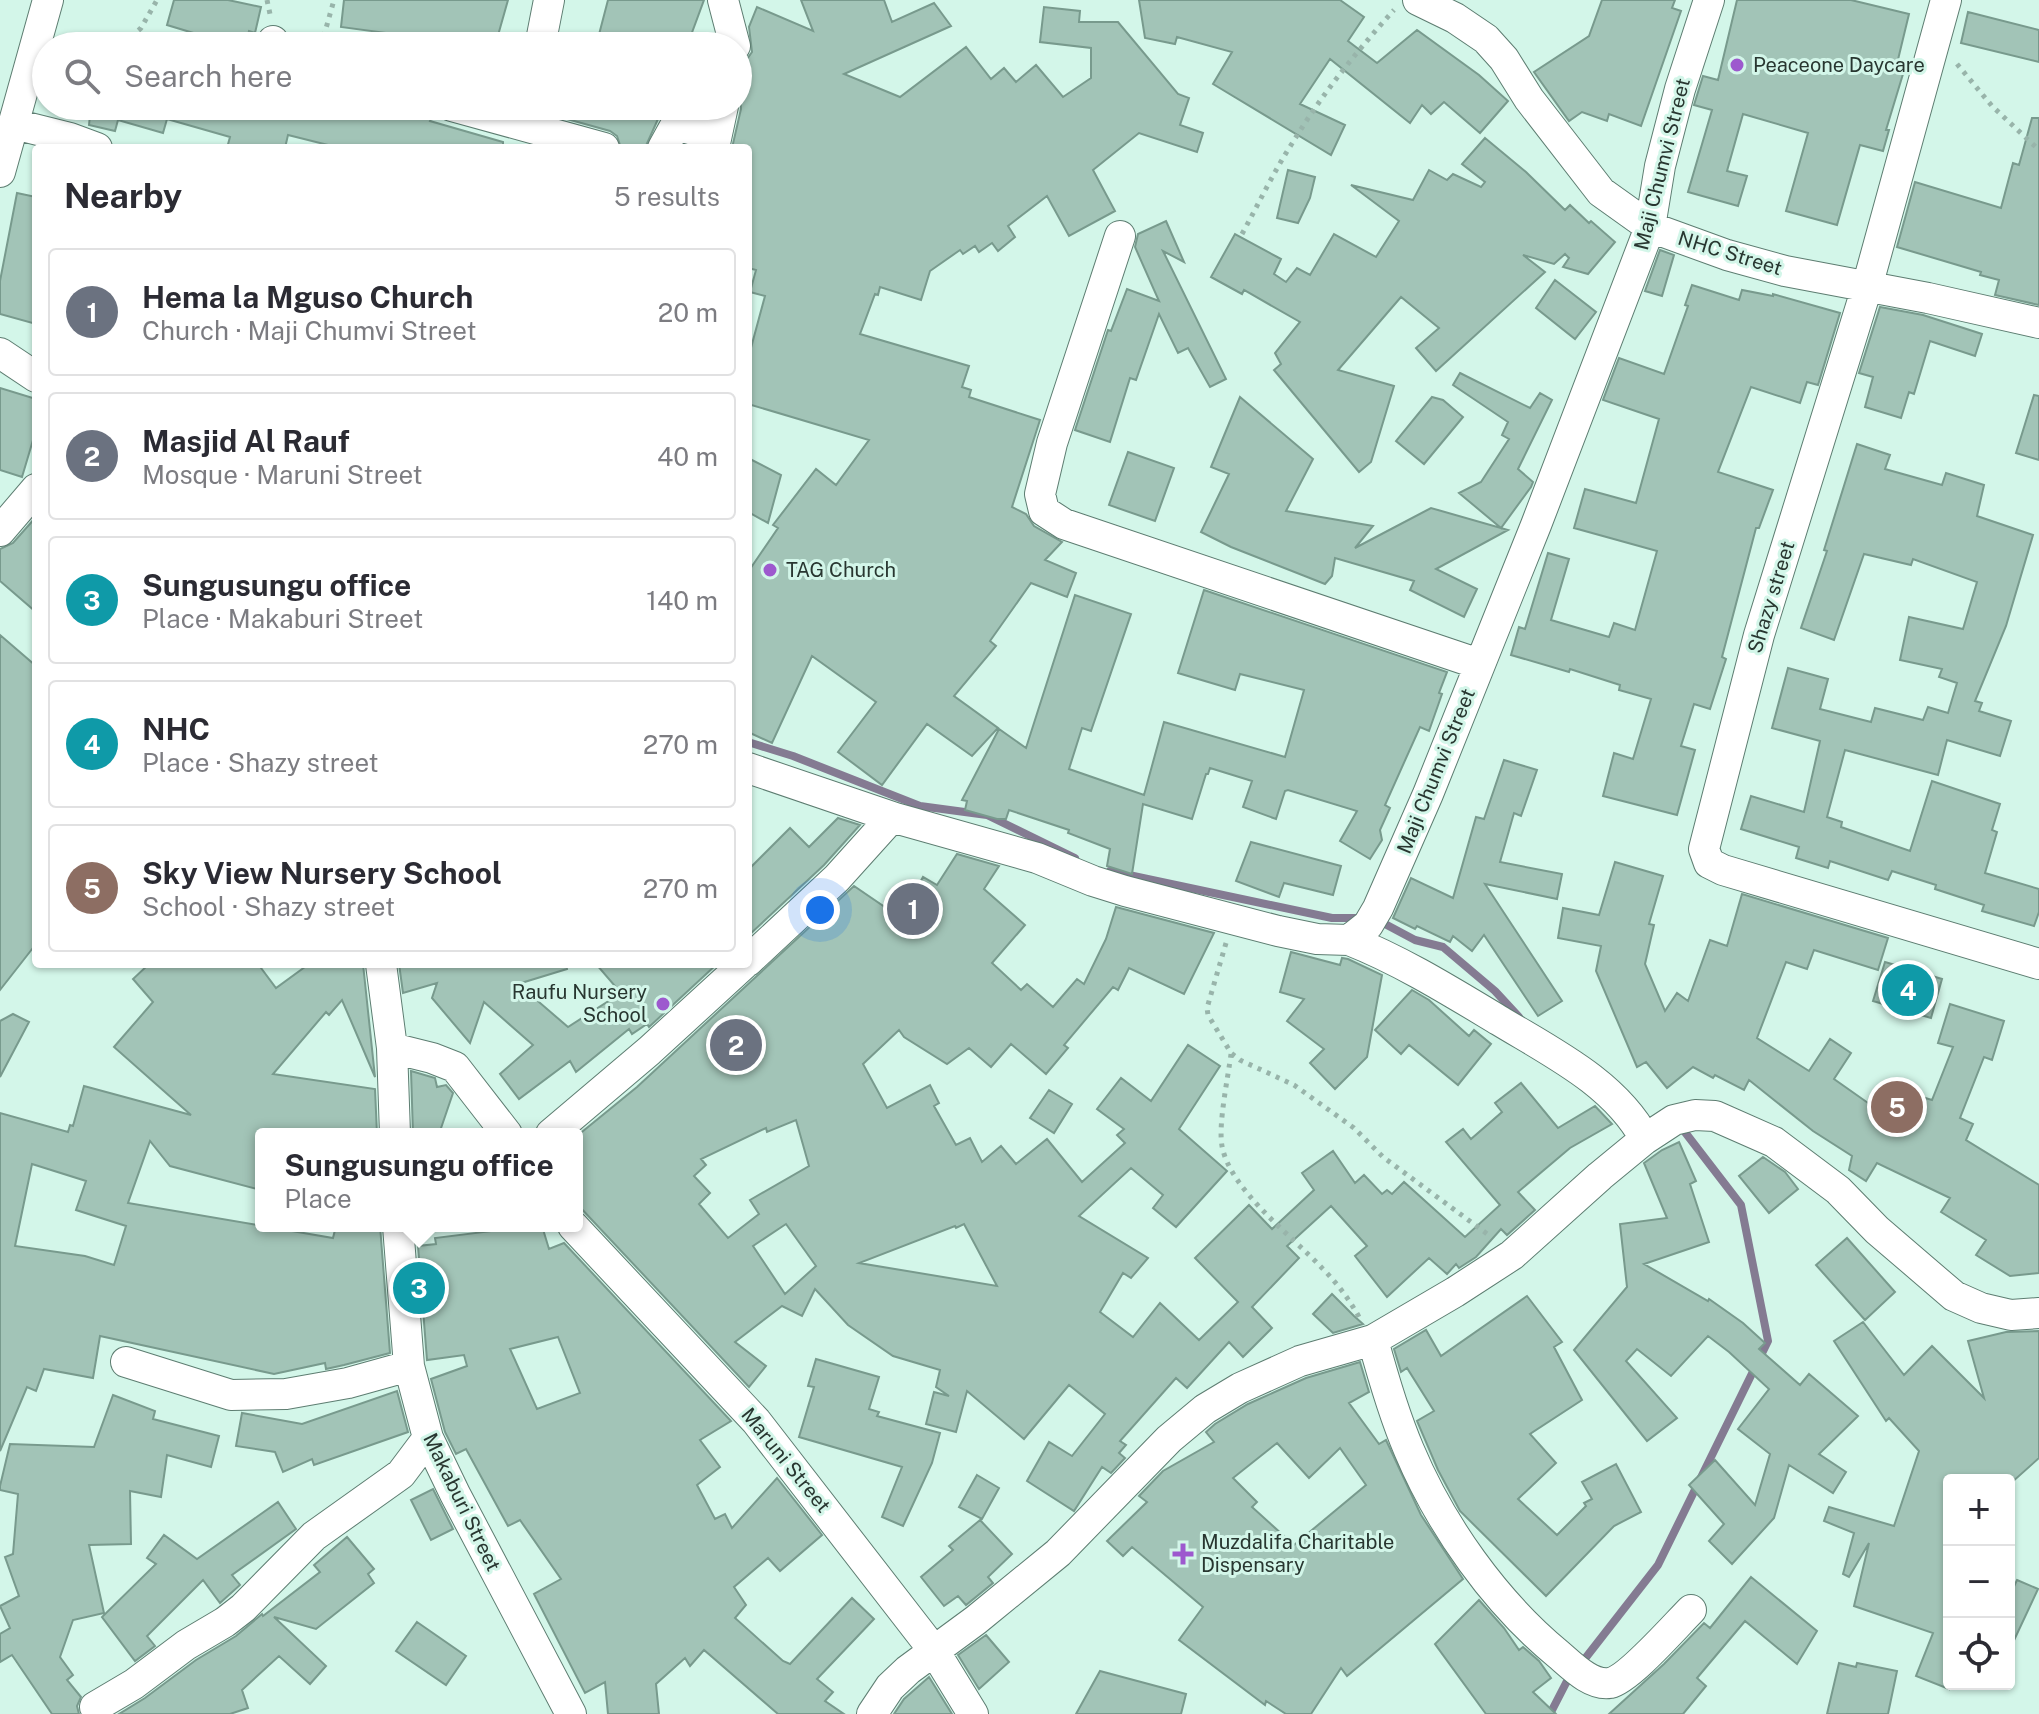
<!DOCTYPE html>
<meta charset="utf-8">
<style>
:root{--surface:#fff;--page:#f2f2f3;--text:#2b2b33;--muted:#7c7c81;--line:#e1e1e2;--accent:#9d59ce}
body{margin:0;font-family:"Public Sans",sans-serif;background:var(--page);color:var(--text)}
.controls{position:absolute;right:24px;bottom:24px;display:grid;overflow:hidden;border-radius:8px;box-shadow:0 2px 6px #0004}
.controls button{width:72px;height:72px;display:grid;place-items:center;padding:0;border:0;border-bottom:2px solid var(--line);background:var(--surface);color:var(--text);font:40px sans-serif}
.you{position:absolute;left:820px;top:910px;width:28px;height:28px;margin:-20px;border:6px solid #fff;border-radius:50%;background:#1a73e8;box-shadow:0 0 0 12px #1a73e833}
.badge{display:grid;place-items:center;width:52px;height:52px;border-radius:50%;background:var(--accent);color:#fff;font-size:26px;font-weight:700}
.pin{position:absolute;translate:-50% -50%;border:4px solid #fff;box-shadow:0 2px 8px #0006}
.popup{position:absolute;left:255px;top:1128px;width:328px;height:104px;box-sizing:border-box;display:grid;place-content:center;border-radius:8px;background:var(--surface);filter:drop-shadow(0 2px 6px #0005);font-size:26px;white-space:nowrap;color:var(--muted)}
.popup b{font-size:30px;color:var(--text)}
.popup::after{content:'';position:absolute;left:50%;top:100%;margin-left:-16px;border:16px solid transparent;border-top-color:var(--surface)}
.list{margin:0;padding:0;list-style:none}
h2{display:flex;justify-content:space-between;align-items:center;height:104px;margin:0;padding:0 32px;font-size:34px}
h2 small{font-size:26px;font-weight:400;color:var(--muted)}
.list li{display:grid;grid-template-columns:52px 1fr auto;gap:24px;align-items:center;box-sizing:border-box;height:128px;margin:0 16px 16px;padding:0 16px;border:2px solid var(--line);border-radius:8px}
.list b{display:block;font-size:30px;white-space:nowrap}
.list p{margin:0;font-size:26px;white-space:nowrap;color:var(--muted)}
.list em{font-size:26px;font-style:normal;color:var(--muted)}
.icon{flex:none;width:44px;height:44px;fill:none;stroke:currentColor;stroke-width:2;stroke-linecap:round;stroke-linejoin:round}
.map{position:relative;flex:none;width:2039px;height:1714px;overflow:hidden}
.search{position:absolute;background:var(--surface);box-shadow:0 2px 6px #0004;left:32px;top:32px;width:720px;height:88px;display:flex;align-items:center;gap:20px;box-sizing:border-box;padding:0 28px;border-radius:44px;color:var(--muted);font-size:30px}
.panel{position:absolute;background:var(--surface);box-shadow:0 2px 6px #0004;left:32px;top:144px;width:720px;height:824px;border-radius:8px}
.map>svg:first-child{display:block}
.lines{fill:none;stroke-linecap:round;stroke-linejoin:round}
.stream{stroke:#847b92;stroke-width:8}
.building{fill:#a2c4b7;stroke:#789a8d;stroke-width:2;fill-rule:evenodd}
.minor-casing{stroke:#5d7d71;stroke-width:32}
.path{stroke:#98b4aa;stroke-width:5;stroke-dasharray:4 6;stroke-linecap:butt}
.minor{stroke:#fff;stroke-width:30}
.poi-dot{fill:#9d59ce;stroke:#d3f6e9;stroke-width:3}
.labels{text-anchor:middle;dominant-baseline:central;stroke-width:6;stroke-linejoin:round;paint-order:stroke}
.poi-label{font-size:20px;fill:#283630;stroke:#d3f6e9;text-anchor:start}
.street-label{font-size:20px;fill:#283630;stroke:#d3f6e9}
</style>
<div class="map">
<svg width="2039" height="1714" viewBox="0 0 2039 1714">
<rect width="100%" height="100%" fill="#d3f6e9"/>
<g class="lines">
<path class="stream" d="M748,742L793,756L920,806L987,815L1075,858
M1110,871L1332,918H1363
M1377,924H1385L1415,940L1443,947L1495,991L1519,1017
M1550,1714L1566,1683L1658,1565L1768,1341L1741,1205L1681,1127"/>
</g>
<path class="building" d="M174,0H228L261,7L255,33L249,31L245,46H208L210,38L167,25Z
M344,0H508L495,46H391L394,34L341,27Z
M608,0H704L687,46H596Z
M801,0H884L892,22L934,3L951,26L844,74L900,97L966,47L991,79L1004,68L1016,82L1036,65L1063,97L1091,78V48L1040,42L1044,7L1080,11L1079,22H1118L1178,94L1189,98L1180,125L1203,133L1197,152L1139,133L1093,170L1115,211L1069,236L1047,196L1008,226L1015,237L998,251L992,243L979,252L975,246L963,254L960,250L930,271L921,300L880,287L878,295L875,294L860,334L969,366L962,387L971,390L969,397L1040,420L1012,507L1026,514L1034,526L1062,542L1045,560L1076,573L1067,597L1031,583L990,641L996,646L954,696L998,728L972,756L927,724L882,785L838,752L876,702L812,656L772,743L748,732V572L778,528L773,525L816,469L836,485L869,440L748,404V359L765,296L750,292L756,270L748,268V148H732L741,109L738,64L747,59L752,52L749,27L757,7L813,31Z
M1139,0H1340L1364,17L1348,41L1377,63L1417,30L1479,75L1508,101L1480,133L1444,102L1431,114L1422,105L1410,123L1330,59L1300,104L1345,125L1331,155L1213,84L1232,52L1177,37L1175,44L1145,38Z
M1602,0H1675L1672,8L1681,11L1641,126L1609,114L1607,121L1582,112L1569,121L1534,72L1589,36Z
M1737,0H1851L1909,14L1895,72L1903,74L1886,130H1889L1883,151L1860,145L1837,225L1786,211L1808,133L1743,114L1727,171L1747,176L1738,206L1688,192L1712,110L1694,105L1703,76L1718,80Z
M1968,12L2039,30V62L1961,43Z
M91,106H206L234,114L236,106H390L431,119L430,121L503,142V148H340L288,135L285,148H227L230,137L167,119L163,133L118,120L115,131L89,125Z
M571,106H669L667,112L658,119L645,148H621L617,136L610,131L567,119Z
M2032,118H2039V305L1995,295L1999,280L1980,275L1981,272L1897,247L1915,182L2001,208L2013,163L2019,165Z
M1485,138L1526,172L1565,210L1570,205L1589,223L1591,221L1615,242L1588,274L1563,267L1569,258L1565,254L1554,264L1523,255L1545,272L1436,371L1416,348L1439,328L1401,297L1338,370L1394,386L1371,462L1359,472L1274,370L1281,364L1275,353L1300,322L1244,290L1242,294L1211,277L1235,234L1281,259L1274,274L1286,282L1297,268L1310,275L1334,234L1376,257L1399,221L1351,185L1413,200L1429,170L1447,180L1453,174L1481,187L1485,182L1462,164Z
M1288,170L1315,177L1310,198L1298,223L1277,218Z
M17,193L36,197V324L0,314V281Z
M1166,221L1184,262L1163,251L1226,379L1210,387L1188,348L1178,353L1159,314L1136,380L1130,378L1110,442L1075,430L1108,330L1111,331L1127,289L1159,301L1135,247L1138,234Z
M1660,250L1674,255L1662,296L1645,291Z
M1555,280L1596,312L1575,339L1536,308Z
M1692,285L1739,300L1742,290L1773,296V294L1840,313L1818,385L1807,382L1800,403L1751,387L1718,472L1773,490L1759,528H1756L1722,657L1726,659L1710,709L1694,704L1681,746L1695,750L1677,815L1603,796L1614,753L1633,759L1651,699L1619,690L1620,685L1570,669L1569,672L1511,655L1519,627L1525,629L1548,553L1569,559L1551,620L1609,637L1614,623L1635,630L1657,551L1574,528L1585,489L1636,503L1659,419L1603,400L1619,358L1664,374L1688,306L1685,305Z
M1880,307L1923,315L1982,334L1975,356L1930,341L1914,394L1909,392L1901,418L1865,407L1873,377L1859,373Z
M1460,373L1530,408L1540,393L1552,400L1518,469L1533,482L1531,487L1501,528L1459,493L1481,482L1509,439L1502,435L1508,422L1453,385Z
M0,388L36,399V430L22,477L0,470Z
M2034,395L2039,396V460L2016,453Z
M1240,397L1313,459L1286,511L1373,526L1355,548L1431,508L1508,530L1436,569L1477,589L1464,617L1410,590L1414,581L1335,558L1332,576L1325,584L1231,547L1201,532L1229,474L1211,467Z
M1432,397L1443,400L1463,417L1424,464L1396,441Z
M1857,444L1890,455L1885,469L1942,485L1946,473L1984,485L1977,516L2033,535L2006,626L1975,701L1982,703L1979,711L2011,721L2000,756L1947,740L1938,775L1845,750L1827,817L1842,822L1841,827L1910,851L1932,781L2000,804L1992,830L1997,832L1985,873L2039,889V912L2034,926L1982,911L1984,905L1935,889L1936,885L1892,871L1888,880L1830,861L1828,868L1796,858L1799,847L1741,829L1751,796L1804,812L1820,741L1772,728L1788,668L1828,679L1820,709L1871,722L1875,708L1923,720L1928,707L1948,713L1957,683L1939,677L1942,669L1900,660L1909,617L1963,629L1977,582L1913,559L1911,565L1864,554L1834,640L1801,628L1827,551L1824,550Z
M1128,452L1174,468L1155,521L1109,505Z
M748,458L781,475L768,523L748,512Z
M36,517V612L0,581V549L13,543Z
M1204,590L1447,672L1439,693L1442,694L1429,731L1420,727L1385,805L1390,808L1380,830L1382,840L1370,859L1340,841L1357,811L1288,790L1285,791L1276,819L1243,807L1252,781L1210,768L1208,774H1206L1192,819L1143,804L1132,874L1107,866L1110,849L1068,833L1069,830L1009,810L1006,819H997L965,810L967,801L962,800L999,729L1026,748L1075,595L1131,614L1091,731L1082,728L1069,769L1144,795L1164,722L1285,757L1304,690L1240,674L1235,690L1178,673Z
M0,635L36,666V944L0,990Z
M1504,760L1537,770L1521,816L1514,813L1500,862L1562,874L1557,899L1485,884L1562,1001L1538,1016L1484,935L1472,951L1453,936L1450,942L1417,926L1415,929L1393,918L1411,878L1453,898L1476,817L1484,819Z
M838,818L860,825L824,865L748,936V870L790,828L809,847Z
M1251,842L1341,866L1333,895L1284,883L1279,897L1236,881Z
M957,854L999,866L984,889L1025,925L992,963L1021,990L1027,984L1053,1007L1077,979L1084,984L1106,939L1116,907L1214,933L1184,994L1129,968L1118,990L1113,987L1064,1045L1068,1048L1046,1074L1011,1044L991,1067L969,1048L947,1064L904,1037L899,1030L863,1064L887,1108L930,1085L939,1103L934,1106L956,1145L970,1138L982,1162L1001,1146L1016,1164L1047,1139L1082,1182L1125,1143L1117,1135L1124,1129L1097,1109L1121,1078L1151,1101L1188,1045L1220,1066L1179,1129L1227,1171L1176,1227L1153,1208L1163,1195L1131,1168L1079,1216L1148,1258L1131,1278L1123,1273L1100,1312L1133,1337L1160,1303L1199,1340L1238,1302L1195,1258L1249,1205L1272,1229L1314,1190L1302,1173L1333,1151L1355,1183L1364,1175L1382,1194L1387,1190L1392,1194L1404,1182L1465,1237L1500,1205L1446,1142L1463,1129L1471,1139L1502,1112L1495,1103L1521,1083L1558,1128L1595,1106L1612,1124L1570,1148L1518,1192L1535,1210L1507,1235L1501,1229L1476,1257L1459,1268L1456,1264L1447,1274L1429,1258L1387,1297L1355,1256L1367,1246L1331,1206L1287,1246L1299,1258L1252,1307L1272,1328L1243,1357L1229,1342L1187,1388L1176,1378L1120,1441L1126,1445L1119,1453L1125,1458L1111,1473L1102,1467L1074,1511L1027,1481L1049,1442L1072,1456L1105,1414L1069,1385L1024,1439L967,1391L956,1432L926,1424L934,1392L949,1396L936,1387L940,1370L893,1356L848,1325L815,1289L802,1316L782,1306L735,1342L766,1366L749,1387L577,1204V1136L637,1087L854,886L901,918L923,877L937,885ZM796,1120L809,1166L750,1200L759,1214L728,1238L699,1204L710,1193L694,1176L706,1165L701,1159L766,1128L767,1132ZM786,1224L816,1266L785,1294L753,1246ZM964,1224L997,1286L859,1263L955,1226L956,1228Z
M1615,862L1663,876L1649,924L1654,925L1645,964L1665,1011L1677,993L1688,1001L1710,940L1727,946L1742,894L1888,938L1878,970L1814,950L1807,969L1786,962L1757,1038L1809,1071L1830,1039L1851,1053L1834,1079L1878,1110L1886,1086L1932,1100L1953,1047L1938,1043L1950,1004L2004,1021L1992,1060L1984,1057L1960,1118L1973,1124L1966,1140L2039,1185V1273L2010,1276L1976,1255L1986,1240L1941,1212L1950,1198L1877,1163L1866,1181L1849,1170L1852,1156L1813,1131L1749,1080L1744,1090L1715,1075L1713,1078L1693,1067L1667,1088L1646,1062L1637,1067L1596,971L1601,946L1558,938L1563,908L1599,915Z
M1291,952L1340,965L1342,958L1348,959L1382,975L1367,1057L1335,1089L1310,1063L1324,1049L1287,1021L1304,999L1280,992Z
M1885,962L1942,979L1931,1018L1873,1001Z
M149,964H258L276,988L309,964H363L375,1077L342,1000L329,1015L326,1012L273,1074L375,1089L377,1134H261V1190L170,1166L150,1141L128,1203L333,1238L336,1226H380L390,1353L344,1365L326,1369L325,1363L274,1374L100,1336L93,1378L44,1369L36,1391L27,1387L0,1451V1113L68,1132L70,1125L73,1126L84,1086L191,1115L114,1047L153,1002L133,979ZM32,1164L86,1181L76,1210L126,1226L114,1265L85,1256L15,1246Z
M399,964H566L567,969L518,984L568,1027L621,993L596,964H717L649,1027L647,1024L632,1034L629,1029L576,1072L570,1061L519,1099L500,1074L533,1045L484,1002L470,1043L432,998L437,983L403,993Z
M1412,990L1429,1000L1469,1036L1474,1030L1491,1044L1458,1085L1409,1045L1401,1054L1375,1030Z
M13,1014L29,1022L0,1077V1021Z
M411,1071L435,1078L437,1087L446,1085L453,1093L439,1134H413Z
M1049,1090L1072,1104L1054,1133L1030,1118Z
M1679,1142L1696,1181L1690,1184L1709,1242L1644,1264L1708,1301L1709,1299L1743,1323L1765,1343L1759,1349L1800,1385L1809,1374L1858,1416L1819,1454L1846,1472L1833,1493L1789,1465L1774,1518L1732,1564L1709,1541L1724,1524L1689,1485L1715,1460L1755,1505L1770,1454L1738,1429L1769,1389L1729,1352L1708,1336L1671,1376L1637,1349L1626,1361L1677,1418L1647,1441L1574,1350L1627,1287L1620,1224L1667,1218L1644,1163L1662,1150Z
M1763,1157L1785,1172L1798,1189L1769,1213L1739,1176Z
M491,1226H542L549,1249L564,1243L731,1421L700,1440L720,1467L697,1485L715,1519L725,1514L732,1528L777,1478L822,1535L780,1571L768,1558L734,1587L746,1605L735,1618L783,1661L790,1664L852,1598L874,1619L817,1679L833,1692L825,1701L844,1714H778L704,1650L690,1666L685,1658L656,1684L659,1714H608L605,1682L585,1693L534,1594L561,1579L520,1520L508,1526L466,1449L456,1454L445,1432L431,1379L467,1366L464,1355L427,1360L418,1246L436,1244L435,1238L492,1231ZM558,1337L580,1393L537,1409L510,1349Z
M1847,1238L1895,1292L1865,1320L1816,1265Z
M1332,1294L1354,1316L1363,1324L1333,1333L1313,1314Z
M1527,1296L1562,1342L1554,1347L1582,1400L1530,1434L1556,1463L1518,1499L1557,1535L1586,1506L1584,1503L1592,1499L1582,1482L1616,1464L1641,1512L1614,1526L1546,1596L1460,1511L1438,1470L1417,1421L1434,1411L1407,1368L1401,1372L1394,1349L1426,1330L1441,1356Z
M1863,1322L1904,1375L1932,1346L1984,1398L1968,1341L2006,1332L2039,1331V1458L2010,1484L2009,1480H1949V1689L1916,1676L1933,1633L1854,1606L1869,1543L1849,1577L1843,1574L1854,1533L1824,1521L1829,1507L1894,1526L1919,1451L1889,1418L1886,1421L1834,1341Z
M816,1359L879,1377L869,1409L879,1412L877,1416L940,1433L932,1463L903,1526L882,1517L902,1467L799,1437L814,1387L808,1386Z
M1360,1362L1369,1392L1349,1403L1379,1444L1386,1440L1421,1515L1463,1579L1347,1676L1341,1668L1311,1714H1286L1266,1701L1265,1705L1179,1640L1203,1607L1132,1547L1123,1556L1107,1541L1147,1502L1139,1496L1163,1471L1214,1442L1206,1432L1215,1424L1248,1404L1306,1378ZM1277,1443L1309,1478L1340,1448L1366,1485L1294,1545L1252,1507L1257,1502L1233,1478Z
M397,1391L408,1432L314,1465L312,1459L283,1472L275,1452L236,1446L242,1413L302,1424Z
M113,1395L155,1411L153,1419L219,1436L211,1467L167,1455L161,1497L130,1491L131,1544L89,1545L104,1613L73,1620L60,1657L73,1675L67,1680L81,1697L77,1706L79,1714H52L12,1655L0,1662V1634L10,1628L0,1606L19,1596L5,1557L13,1554L18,1494L0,1490V1486L10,1444L94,1447Z
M977,1475L999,1488L982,1519L959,1507Z
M433,1489L453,1529L431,1540L411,1500Z
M278,1502L296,1529L232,1575L240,1585L220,1603L203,1580L147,1636L155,1646L135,1661L102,1617L156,1564L147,1558L164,1535L197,1559Z
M980,1520L1012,1554L988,1577L993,1583L966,1605L958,1596L944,1606L921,1577L953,1550L949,1546Z
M347,1537L374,1569L368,1574L374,1583L316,1629L274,1617L326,1666L310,1684L279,1656L242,1690L248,1708L230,1714H119L145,1698L196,1660L236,1636L262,1614L263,1616L320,1572L314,1565Z
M1751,1577L1817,1631L1797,1664L1745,1621L1697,1678L1706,1686L1683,1714H1609L1664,1664L1704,1623L1710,1628Z
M2017,1580L2038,1589L2009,1651V1597Z
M1479,1600L1504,1628L1519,1650L1523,1647L1539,1661L1551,1678L1533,1692L1556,1714H1486L1435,1644Z
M417,1622L466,1656L446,1685L396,1651Z
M986,1635L1009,1662L979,1689L958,1655Z
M1839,1663L1856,1667L1857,1663L1897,1671L1888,1714H1827Z
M1100,1671L1186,1694L1181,1714H1076Z
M929,1677L952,1714H894L904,1699Z"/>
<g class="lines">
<g class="minor-casing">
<path id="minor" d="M723,0L735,46
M1418,0L1455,18L1486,39L1504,59L1529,99L1601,192L1650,227L1727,255L1785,271L1928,298L2039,323
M1946,0L1867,287L1759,635L1704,849L1709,863L1723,870L2039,964
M273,41L275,46
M540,46L549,0
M452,106L604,148
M14,124L70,138L97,148
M663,148L674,128L683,127L716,137
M714,148L723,106
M0,172L48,0
M1120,236L1052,443L1040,494L1044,511L1064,524L1479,664
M0,353L36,377
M0,531L36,489
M748,768L895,818L1037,858L1093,881L1125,891L1278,931L1317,939L1349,940L1368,925L1378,908L1428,794L1536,525L1650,227L1660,166L1680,89L1709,0
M1349,940C1402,961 1450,991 1500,1021C1551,1052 1615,1083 1645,1139
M748,961L837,878L892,817
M381,964L392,1048L395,1134
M392,1048L432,1058L455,1067L507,1134
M551,1134L649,1051L744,964
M398,1226L409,1366L428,1438L455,1494L571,1714
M573,1226L756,1421L935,1652L973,1714
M1373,1340C1383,1377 1394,1415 1409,1450C1441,1526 1495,1602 1558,1654C1572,1666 1591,1686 1610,1683C1629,1679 1675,1626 1691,1610
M126,1362L231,1395L286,1394L348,1383L409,1366
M95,1707L134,1684L186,1645L225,1622L243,1608L314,1536L401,1474L428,1438
M872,1714L890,1687L908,1670L976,1620L1058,1553L1169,1439L1205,1409L1240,1388L1300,1361L1373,1340L1455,1292L1512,1255L1600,1176L1645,1139L1674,1120L1695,1115L1715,1116L1774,1142L1838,1190L1877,1230L1954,1296L1981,1308L2011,1315L2039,1313"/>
</g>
<path class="path" d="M267,0L270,14
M63,37L125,42L141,28L157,0
M321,46L334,0
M1957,64L1992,106L2039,150
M1242,234C1259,203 1274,171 1293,142C1322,94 1357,51 1394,10
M1226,943L1207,1008L1208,1015L1231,1053L1240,1060L1294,1085L1354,1128L1383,1157L1490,1236
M1231,1054C1228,1078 1218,1124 1222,1146C1230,1190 1292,1236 1322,1268C1337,1283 1349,1299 1359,1317"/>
<use href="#minor" class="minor"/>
</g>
<g class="poi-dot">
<circle cx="1737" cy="65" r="8"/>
<circle cx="770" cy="570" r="8"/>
<circle cx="663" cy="1004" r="8"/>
<path d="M1179 1542h8v8h8v8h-8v8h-8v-8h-8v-8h8z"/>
</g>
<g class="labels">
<g class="poi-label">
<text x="1753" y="65">Peaceone Daycare</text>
<text x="786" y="570">TAG Church</text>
<text x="647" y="992" text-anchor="end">Raufu Nursery<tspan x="647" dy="23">School</tspan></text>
<text x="1201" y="1542">Muzdalifa Charitable<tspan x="1201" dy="23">Dispensary</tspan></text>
</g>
<g class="street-label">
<text transform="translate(1662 164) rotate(-76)">Maji Chumvi Street</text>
<text transform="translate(1730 253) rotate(17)">NHC Street</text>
<text transform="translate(1771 597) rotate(-73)">Shazy street</text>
<text transform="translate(1436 771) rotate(-68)">Maji Chumvi Street</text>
<text transform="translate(786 1460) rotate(51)">Maruni Street</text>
<text transform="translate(462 1502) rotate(64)">Makaburi Street</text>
</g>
</g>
</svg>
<div class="controls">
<button>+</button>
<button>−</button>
<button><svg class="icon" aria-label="locate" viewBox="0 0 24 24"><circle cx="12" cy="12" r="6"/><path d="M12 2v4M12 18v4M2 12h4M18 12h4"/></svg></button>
</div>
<div class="you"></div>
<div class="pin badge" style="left:913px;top:909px;background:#6b7280">1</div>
<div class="pin badge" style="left:736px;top:1045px;background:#6b7280">2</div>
<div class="pin badge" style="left:419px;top:1288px;background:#0f9aa8">3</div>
<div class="popup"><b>Sungusungu office</b>Place</div>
<div class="pin badge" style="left:1908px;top:990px;background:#0f9aa8">4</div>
<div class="pin badge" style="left:1897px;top:1107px;background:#8d6e63">5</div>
<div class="search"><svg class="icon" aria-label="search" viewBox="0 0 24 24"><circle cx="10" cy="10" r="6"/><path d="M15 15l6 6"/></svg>Search here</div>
<section class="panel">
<h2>Nearby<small>5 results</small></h2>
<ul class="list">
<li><span class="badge" style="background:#6b7280">1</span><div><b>Hema la Mguso Church</b><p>Church · Maji Chumvi Street</p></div><em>20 m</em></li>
<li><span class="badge" style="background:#6b7280">2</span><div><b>Masjid Al Rauf</b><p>Mosque · Maruni Street</p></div><em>40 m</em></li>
<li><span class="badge" style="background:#0f9aa8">3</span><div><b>Sungusungu office</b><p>Place · Makaburi Street</p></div><em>140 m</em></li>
<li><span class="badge" style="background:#0f9aa8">4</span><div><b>NHC</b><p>Place · Shazy street</p></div><em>270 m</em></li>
<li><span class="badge" style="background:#8d6e63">5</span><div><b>Sky View Nursery School</b><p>School · Shazy street</p></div><em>270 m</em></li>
</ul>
</section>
</div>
